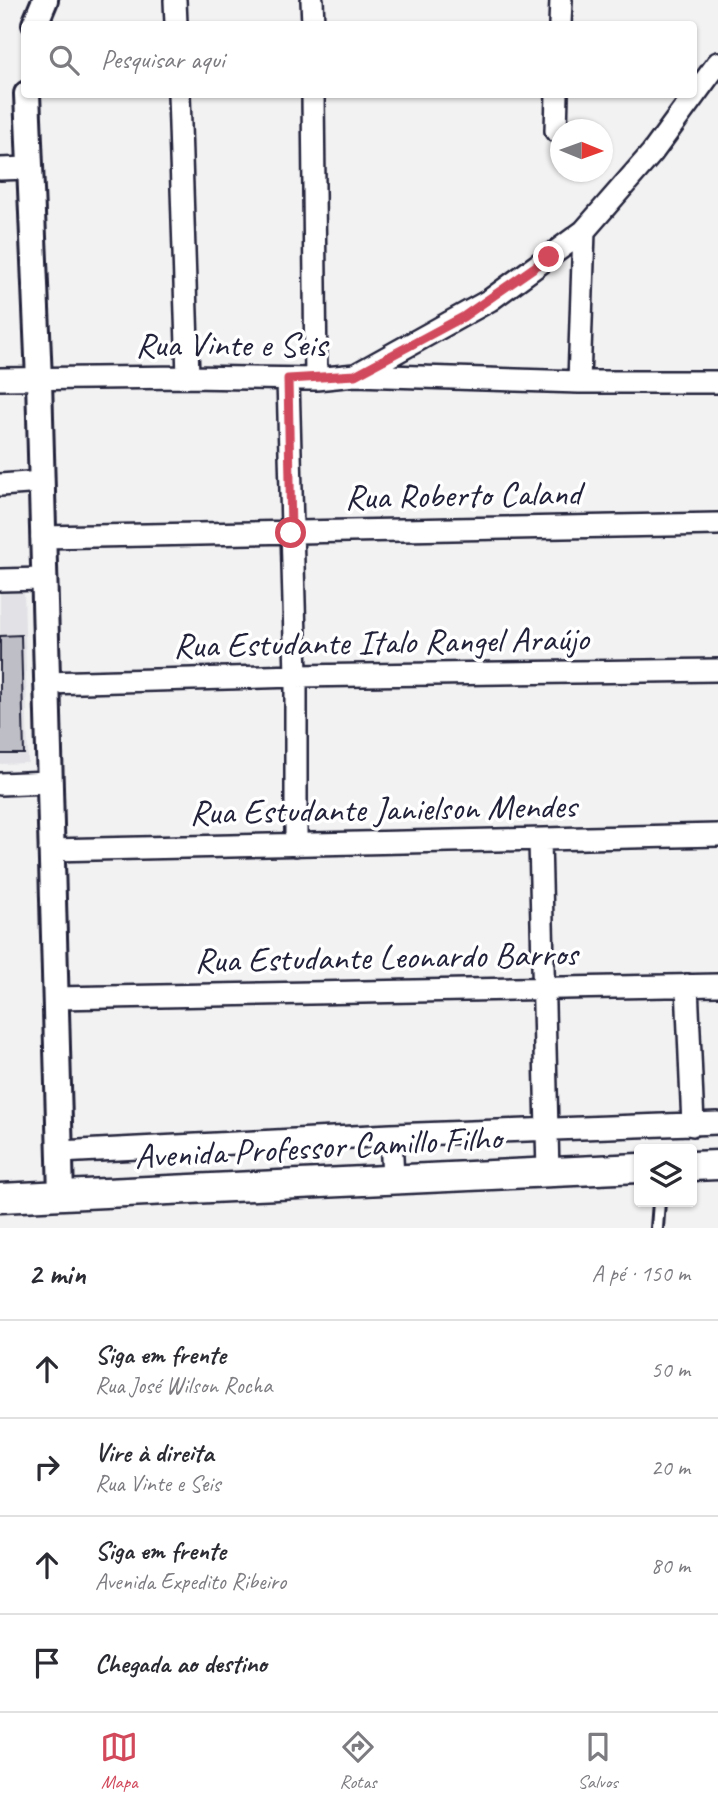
<!DOCTYPE html>
<html lang="pt">
<meta charset="utf-8">
<style>
:root{--surface:#fff;--page:#f2f2f3;--text:#2b2b33;--muted:#7c7c81;--line:#e1e1e2;--accent:#d1495b}
body{margin:0;font-family:Caveat,sans-serif;background:var(--page);color:var(--text)}
.controls{position:absolute;right:21px;bottom:21px;display:grid;overflow:hidden;border-radius:7px;box-shadow:0 2px 5px #0004}
.controls button{width:63px;height:63px;display:grid;place-items:center;padding:0;border:0;border-bottom:2px solid var(--line);background:var(--surface);color:var(--text);font:35px sans-serif}
.compass{position:absolute;left:550px;top:119px;width:63px;height:63px;border-radius:50%;background:var(--surface);box-shadow:0 2px 5px #0004;rotate:91deg}
.stop{position:absolute;width:21px;height:21px;margin:-16px;border:5px solid #d1495b;border-radius:50%;background:#fff}
.stop.end{background:#d1495b;border-color:#fff;box-shadow:0 2px 7px #0008}
.list{margin:0;padding:0;list-style:none}
h2{display:flex;justify-content:space-between;align-items:center;height:91px;margin:0;padding:0 28px;font-size:30px}
h2 small{font-size:23px;font-weight:400;color:var(--muted)}
.list li{display:grid;grid-template-columns:46px 1fr auto;gap:21px;align-items:center;box-sizing:border-box;height:98px;padding:0 28px;border-top:2px solid var(--line)}
.list b{display:block;font-size:26px;white-space:nowrap}
.list p{margin:0;font-size:23px;white-space:nowrap;color:var(--muted)}
.list em{font-size:23px;font-style:normal;color:var(--muted)}
.icon{flex:none;width:38px;height:38px;fill:none;stroke:currentColor;stroke-width:2;stroke-linecap:round;stroke-linejoin:round}
.map{position:relative;flex:none;width:718px;height:1228px;overflow:hidden}
.search{position:absolute;background:var(--surface);box-shadow:0 2px 5px #0004;left:21px;right:21px;top:21px;height:77px;display:flex;align-items:center;gap:18px;box-sizing:border-box;padding:0 24px;border-radius:7px;color:var(--muted);font-size:26px}
.sheet{height:483px;background:var(--surface)}
nav{display:flex;justify-content:space-around;align-items:center;box-sizing:border-box;height:98px;border-top:2px solid var(--line);background:var(--surface);font-size:19px;color:var(--muted)}
nav a{display:grid;justify-items:center;gap:4px}
nav .on{color:var(--accent)}
.map>svg:first-child{display:block}
.built{fill:#e2e2e6}
.building{fill:#bebec6;stroke:#22223b;stroke-width:2}
.lines{fill:none;stroke-linecap:round;stroke-linejoin:round}
.service-casing{stroke:#22223b;stroke-width:16}
.minor-casing{stroke:#22223b;stroke-width:26}
.tertiary-casing{stroke:#22223b;stroke-width:30}
.secondary-casing{stroke:#22223b;stroke-width:33}
.service{stroke:#fff;stroke-width:10}
.minor{stroke:#fff;stroke-width:21}
.tertiary{stroke:#fff;stroke-width:24}
.secondary{stroke:#fff;stroke-width:28}
.route{stroke:#d1495b;stroke-width:9}
.labels{text-anchor:middle;dominant-baseline:central;stroke-width:7;stroke-linejoin:round;paint-order:stroke}
.street-label{font-size:35px;fill:#22223b;stroke:#fff}
</style>
<div class="map">
<svg width="718" height="1228" viewBox="0 0 718 1228">
<rect width="100%" height="100%" fill="#f2f2f3"/>
<filter id="ink" filterUnits="userSpaceOnUse"><feTurbulence type="fractalNoise" baseFrequency=".0143" numOctaves="2"/><feDisplacementMap in="SourceGraphic" scale="14" xChannelSelector="R" yChannelSelector="G"/><feConvolveMatrix kernelMatrix="1 2 1 2 8 2 1 2 1" color-interpolation-filters="sRGB"/></filter>
<g filter="url(#ink)">
<path class="built" d="M24,586L28,763L0,764V587Z"/>
<path class="building" d="M21,635L24,754H0V636Z"/>
<g class="lines">
<g class="service-casing">
<path id="service" d="M657,1228L659,1202"/>
</g>
<g class="minor-casing">
<path id="minor" d="M175,0L176,24
M312,0L313,24
M560,24L561,0
M179,94L188,377
M313,94L316,379
M556,131L557,94
M0,169L29,168
M357,374L490,300L584,231L652,153L718,63
M0,379L188,377L316,379L355,375L579,382H718
M288,379L296,676V845
M579,382L584,231
M0,485L42,482
M42,537L718,524
M0,580L43,579
M46,683L296,676L718,670
M0,784L49,782
M540,840L548,1173
M50,850L718,835
M687,985L693,1125
M56,998L718,985
M391,1135L393,1180
M60,1152L391,1135L718,1123"/>
</g>
<g class="tertiary-casing">
<path id="tertiary" d="M35,24L45,0
M27,94L39,380L61,1196"/>
</g>
<g class="secondary-casing">
<path id="secondary" d="M692,1166L718,1165
M0,1198L639,1168"/>
</g>
<use href="#service" class="service"/>
<use href="#minor" class="minor"/>
<use href="#tertiary" class="tertiary"/>
<use href="#secondary" class="secondary"/>
</g>
</g>
<g class="lines" filter="url(#ink)">
<path class="route" d="M291,533L288,379L355,375L463,317L549,257"/>
</g>
<g class="labels">
<g class="street-label">
<text x="231" y="344">Rua Vinte e Seis</text>
<text transform="translate(463 495) rotate(-1)">Rua Roberto Caland</text>
<text transform="translate(381 642) rotate(-1)">Rua Estudante Italo Rangel Araújo</text>
<text transform="translate(383 809) rotate(-1)">Rua Estudante Janielson Mendes</text>
<text transform="translate(386 957) rotate(-1)">Rua Estudante Leonardo Barros</text>
<text transform="translate(318 1147) rotate(-3)">Avenida Professor Camillo Filho</text>
</g>
</g>
</svg>
<div class="controls">
<button><svg class="icon" aria-label="layers" viewBox="0 0 24 24"><path d="M12 4l9 5-9 5-9-5zM3 14l9 5 9-5"/></svg></button>
</div>
<svg class="compass" viewBox="-18 -18 36 36"><path d="M0-13l5 13h-10z" fill="#e53935"/><path d="M0 13l5-13h-10z" fill="#7c7c81"/></svg>
<div class="stop" style="left:291px;top:533px"></div>
<div class="stop end" style="left:549px;top:257px"></div>
<div class="search"><svg class="icon" aria-label="search" viewBox="0 0 24 24"><circle cx="10" cy="10" r="6"/><path d="M15 15l6 6"/></svg>Pesquisar aqui</div>
</div>
<section class="sheet">
<h2>2 min<small>A pé · 150 m</small></h2>
<ul class="list">
<li><svg class="icon" aria-label="ahead" viewBox="0 0 24 24"><path d="M12 20V5M6 11l6-6 6 6"/></svg><div><b>Siga em frente</b><p>Rua José Wilson Rocha</p></div><em>50 m</em></li>
<li><svg class="icon" aria-label="right" viewBox="0 0 24 24"><path d="M7 20v-9h11M14 6l5 5-5 5"/></svg><div><b>Vire à direita</b><p>Rua Vinte e Seis</p></div><em>20 m</em></li>
<li><svg class="icon" aria-label="ahead" viewBox="0 0 24 24"><path d="M12 20V5M6 11l6-6 6 6"/></svg><div><b>Siga em frente</b><p>Avenida Expedito Ribeiro</p></div><em>80 m</em></li>
<li><svg class="icon" aria-label="arrive" viewBox="0 0 24 24"><path d="M6 21V4h12l-3 4 3 4H6"/></svg><div><b>Chegada ao destino</b></div></li>
</ul>
</section>
<nav>
<a class="on"><svg class="icon" aria-label="map" viewBox="0 0 24 24"><path d="M3 6l6-2 6 2 6-2v14l-6 2-6-2-6 2zM9 4v14M15 6v14"/></svg>Mapa</a>
<a><svg class="icon" aria-label="directions" viewBox="0 0 24 24"><path d="M12 3l9 9-9 9-9-9zM9 14v-3h6M13 9l2 2-2 2"/></svg>Rotas</a>
<a><svg class="icon" aria-label="saved" viewBox="0 0 24 24"><path d="M7 4h10v16l-5-4-5 4z"/></svg>Salvos</a>
</nav>
